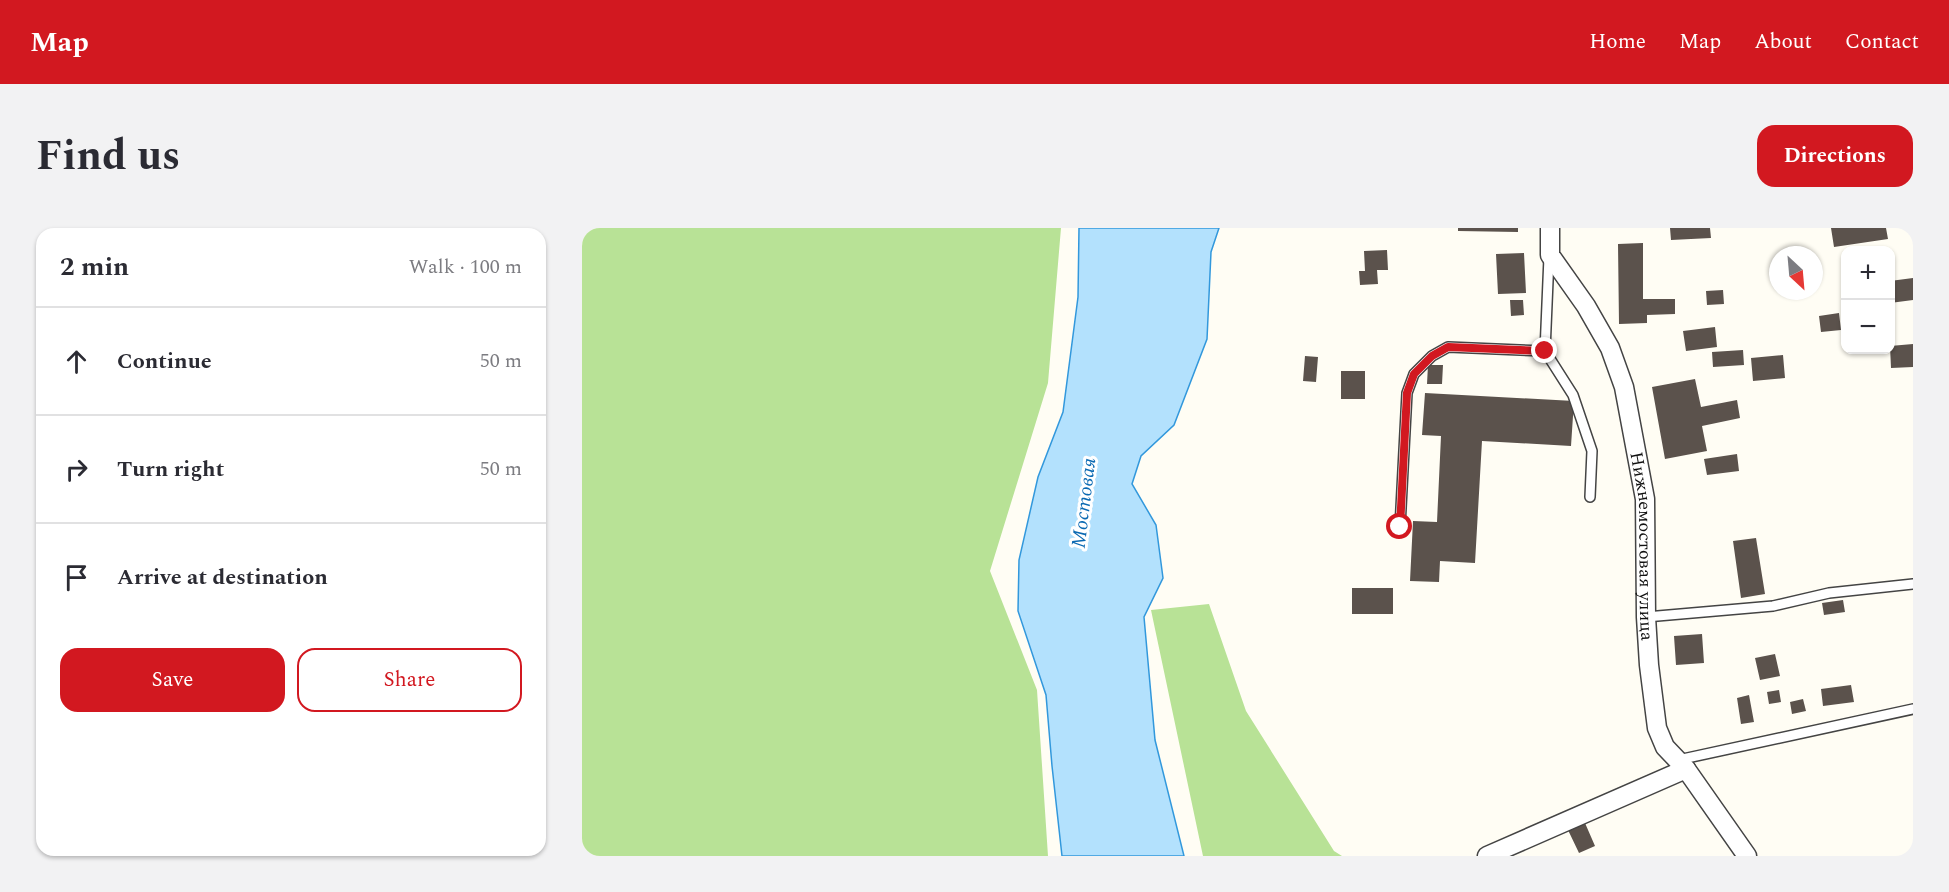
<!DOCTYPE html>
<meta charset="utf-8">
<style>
:root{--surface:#fff;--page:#f2f2f3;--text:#2b2b33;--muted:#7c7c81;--line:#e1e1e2;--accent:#d21820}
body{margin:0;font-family:Spectral,serif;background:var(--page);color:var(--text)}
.controls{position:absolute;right:18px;top:18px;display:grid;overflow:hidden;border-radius:12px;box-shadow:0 2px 4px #0004}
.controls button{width:54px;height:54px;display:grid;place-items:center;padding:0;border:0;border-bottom:2px solid var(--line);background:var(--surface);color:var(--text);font:30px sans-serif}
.compass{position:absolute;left:1187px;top:18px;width:54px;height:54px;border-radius:50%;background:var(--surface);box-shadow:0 2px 4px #0004;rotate:154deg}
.stop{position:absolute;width:18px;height:18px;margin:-14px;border:4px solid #d21820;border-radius:50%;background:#fff}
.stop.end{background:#d21820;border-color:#fff;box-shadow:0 2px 6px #0008}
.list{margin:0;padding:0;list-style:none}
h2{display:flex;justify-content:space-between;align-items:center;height:78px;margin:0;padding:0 24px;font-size:26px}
h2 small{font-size:20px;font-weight:400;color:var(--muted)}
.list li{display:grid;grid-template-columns:39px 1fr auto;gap:18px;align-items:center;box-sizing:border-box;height:108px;padding:0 24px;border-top:2px solid var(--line)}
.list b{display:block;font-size:22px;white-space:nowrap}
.list em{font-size:20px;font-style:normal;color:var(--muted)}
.actions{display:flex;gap:12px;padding:18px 24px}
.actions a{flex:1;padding:14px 0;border:2px solid var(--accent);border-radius:18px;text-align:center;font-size:21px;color:var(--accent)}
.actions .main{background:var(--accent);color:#fff}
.icon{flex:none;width:33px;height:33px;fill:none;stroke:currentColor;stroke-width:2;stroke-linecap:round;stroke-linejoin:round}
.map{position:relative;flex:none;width:1331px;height:628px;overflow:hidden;border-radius:18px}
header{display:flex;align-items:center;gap:36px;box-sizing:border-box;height:84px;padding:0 30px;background:var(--accent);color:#fff}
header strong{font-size:28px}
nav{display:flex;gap:33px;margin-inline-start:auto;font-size:21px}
.intro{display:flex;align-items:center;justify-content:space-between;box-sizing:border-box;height:144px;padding:0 36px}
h1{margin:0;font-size:42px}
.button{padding:15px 27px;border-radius:18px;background:var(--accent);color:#fff;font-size:21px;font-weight:700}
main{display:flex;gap:36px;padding:0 36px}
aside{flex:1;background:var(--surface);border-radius:18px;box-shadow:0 2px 4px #0004}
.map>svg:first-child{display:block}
.forest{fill:#b8e296}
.water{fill:#b3e1fd;stroke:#3298dc;stroke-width:1.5}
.building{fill:#5b524c}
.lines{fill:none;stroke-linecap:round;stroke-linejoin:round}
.service-casing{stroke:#444;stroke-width:12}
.minor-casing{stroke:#444;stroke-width:21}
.service{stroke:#fff;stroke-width:9}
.minor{stroke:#fff;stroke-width:18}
.route{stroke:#d21820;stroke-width:8}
.labels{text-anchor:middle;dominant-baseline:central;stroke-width:6;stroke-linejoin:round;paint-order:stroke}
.street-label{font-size:18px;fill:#111;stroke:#fff}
.water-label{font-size:20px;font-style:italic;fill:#0a69b2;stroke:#fff}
</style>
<header>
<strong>Map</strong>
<nav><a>Home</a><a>Map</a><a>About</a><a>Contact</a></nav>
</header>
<div class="intro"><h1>Find us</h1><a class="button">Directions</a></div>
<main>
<aside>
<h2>2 min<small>Walk · 100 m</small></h2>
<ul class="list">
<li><svg class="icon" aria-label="ahead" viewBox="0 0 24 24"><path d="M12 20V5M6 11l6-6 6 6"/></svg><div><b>Continue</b></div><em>50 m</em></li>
<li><svg class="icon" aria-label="right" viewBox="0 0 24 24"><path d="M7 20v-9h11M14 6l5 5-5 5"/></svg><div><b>Turn right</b></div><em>50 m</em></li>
<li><svg class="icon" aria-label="arrive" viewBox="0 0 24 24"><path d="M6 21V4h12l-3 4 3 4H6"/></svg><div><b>Arrive at destination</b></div></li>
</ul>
<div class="actions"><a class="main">Save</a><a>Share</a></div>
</aside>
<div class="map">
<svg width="1331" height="628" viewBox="0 0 1331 628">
<rect width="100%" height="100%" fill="#fffdf4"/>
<path class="forest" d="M2,0H479L466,155L408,343L455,462L466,628H0V2Z
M627,376L664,483L752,623L760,628H621L569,382Z"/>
<path class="water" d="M497,0H637L629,24L625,111L592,197L559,228L550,256L574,297L581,350L562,389L573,512L602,628H480L470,538L464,467L436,383L437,332L456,249L481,184L496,69Z"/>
<path class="building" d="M876,0H936V4L876,3Z
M1088,0H1128L1129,10L1089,12Z
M1249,0H1304L1306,11L1252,19Z
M1061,15V71H1093V86L1065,87V95L1037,96L1036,16Z
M805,22L806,42H795L796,56L778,57L777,43H783L782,23Z
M942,25L944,65L916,66L914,26Z
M1331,50V72L1308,75V53Z
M1141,62L1142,76L1125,77L1124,63Z
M928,72H941L942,87L929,88Z
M1257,85L1259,102L1239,104L1237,88Z
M1133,99L1135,119L1104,123L1101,103Z
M1331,116V139L1309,140L1308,118Z
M1161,122L1162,137L1131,139L1130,124Z
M1201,127L1203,150L1171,153L1169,130Z
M723,128L736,129L734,154L721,153Z
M846,137H861L860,156H845Z
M759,143H783V171H759Z
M1113,151L1119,179L1155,172L1158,190L1120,198L1125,223L1083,231L1070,159Z
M843,165L992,173L989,218L900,213L893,335L858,333L857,354L828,353L831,293L855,294L859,208L840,207Z
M1155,226L1157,243L1125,247L1122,231Z
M1174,310L1183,366L1159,370L1151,313Z
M770,360H811V386H770Z
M1261,372L1263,384L1242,387L1240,375Z
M1120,406L1122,435L1094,437L1092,408Z
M1193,426L1198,448L1178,452L1173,430Z
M1269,457L1272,474L1241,478L1239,461Z
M1197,462L1199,474L1187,476L1185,464Z
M1167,467L1172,494L1159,496L1155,470Z
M1221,471L1224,483L1210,486L1208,474Z
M1003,595L1013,618L997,625L986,602Z"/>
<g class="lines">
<g class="service-casing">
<path id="service" d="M963,123L991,167L1010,223L1008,269
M818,299L825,165L832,146L850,128L866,119L963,123L967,29
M1064,389L1191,378L1247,365L1331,356
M1096,532L1331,481"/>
</g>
<g class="minor-casing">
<g id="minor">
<path id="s1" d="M968,0V27L1004,78L1028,120L1042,159L1063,271L1064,389L1067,437L1075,500L1083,519L1104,541L1165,628"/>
<path d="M905,628L1104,541"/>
</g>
</g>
<use href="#service" class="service"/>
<use href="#minor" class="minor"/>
</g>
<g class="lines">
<path class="route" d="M818,299L825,165L832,146L850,128L866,119L963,123"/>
</g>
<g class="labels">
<g class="street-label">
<text stroke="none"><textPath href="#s1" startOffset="340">Нижнемостовая улица</textPath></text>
</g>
<g class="water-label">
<text transform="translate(502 275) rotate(-83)">Мостовая</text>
</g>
</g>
</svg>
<div class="controls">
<button>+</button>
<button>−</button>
</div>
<svg class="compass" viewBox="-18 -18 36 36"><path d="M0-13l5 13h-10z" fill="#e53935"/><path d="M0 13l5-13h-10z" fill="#7c7c81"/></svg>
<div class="stop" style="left:818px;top:299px"></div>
<div class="stop end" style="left:963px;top:123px"></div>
</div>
</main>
